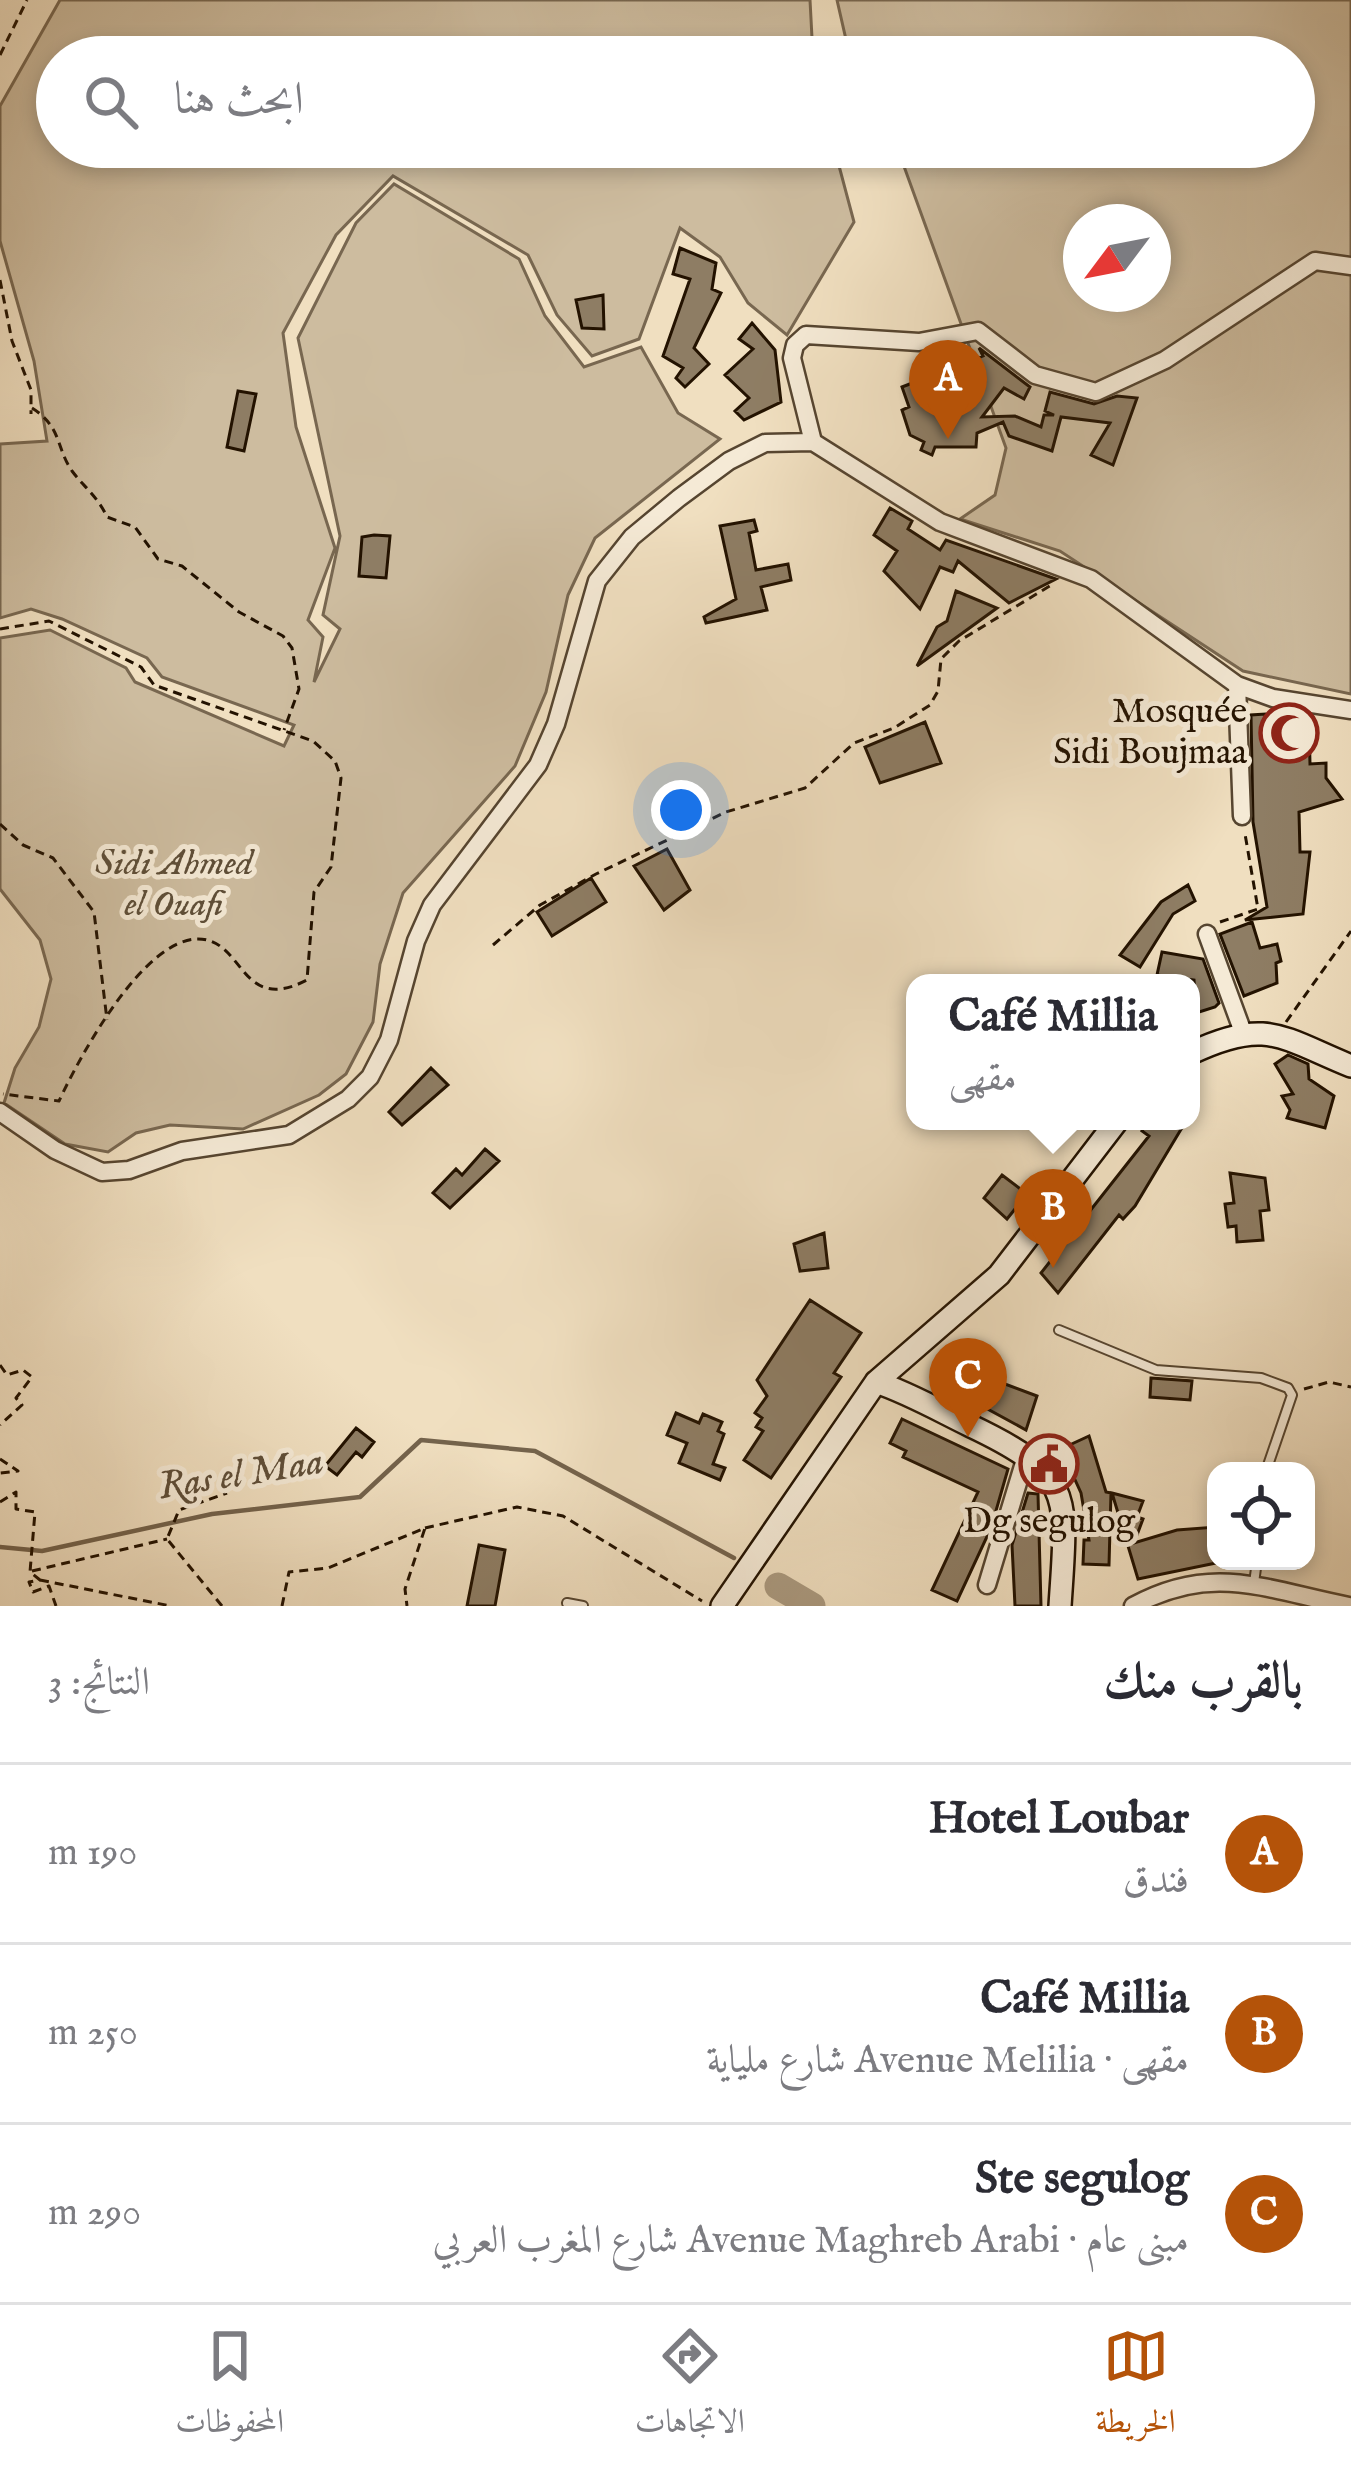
<!DOCTYPE html>
<html lang="ar">
<meta charset="utf-8">
<style>
:root{--surface:#fff;--page:#f2f2f3;--text:#2b2b33;--muted:#7c7c81;--line:#e1e1e2;--accent:#b45309}
body{margin:0;font-family:"IM FELL English",Amiri,serif;background:var(--page);color:var(--text);direction:rtl}
.controls{position:absolute;right:36px;bottom:36px;display:grid;overflow:hidden;border-radius:24px;box-shadow:0 6px 18px #0003}
.controls button{width:108px;height:108px;display:grid;place-items:center;padding:0;border:0;border-bottom:3px solid var(--line);background:var(--surface);color:var(--text);font:60px sans-serif}
.compass{position:absolute;left:1063px;top:204px;width:108px;height:108px;border-radius:50%;background:var(--surface);box-shadow:0 6px 18px #0003;rotate:238deg}
.you{position:absolute;left:681px;top:810px;width:42px;height:42px;margin:-30px;border:9px solid #fff;border-radius:50%;background:#1a73e8;box-shadow:0 0 0 18px #1a73e833}
.badge{display:grid;place-items:center;width:78px;height:78px;border-radius:50%;background:var(--accent);color:#fff;font-size:39px;font-weight:700}
.pin{position:absolute;translate:-50% -99px;filter:drop-shadow(0 3px 6px #0008)}
.pin::after{content:'';position:absolute;top:63px;width:42px;height:36px;background:inherit;clip-path:polygon(0 0,100% 0,50% 100%)}
.popup{position:absolute;left:906px;top:974px;width:294px;height:156px;box-sizing:border-box;display:grid;place-content:center;border-radius:24px;background:var(--surface);filter:drop-shadow(0 3px 9px #0005);font-size:39px;white-space:nowrap;color:var(--muted)}
.popup b{font-size:45px;color:var(--text)}
.popup::after{content:'';position:absolute;left:50%;top:100%;margin-left:-24px;border:24px solid transparent;border-top-color:var(--surface)}
.list{margin:0;padding:0;list-style:none}
h2{display:flex;justify-content:space-between;align-items:center;height:156px;margin:0;padding:0 48px;font-size:51px}
h2 small{font-size:39px;font-weight:400;color:var(--muted)}
.list li{display:grid;grid-template-columns:78px 1fr auto;gap:36px;align-items:center;box-sizing:border-box;height:180px;padding:0 48px;border-top:3px solid var(--line)}
.list b{display:block;font-size:45px;white-space:nowrap}
.list p{margin:0;font-size:39px;white-space:nowrap;color:var(--muted)}
.list em{font-size:39px;font-style:normal;color:var(--muted)}
.icon{flex:none;width:66px;height:66px;fill:none;stroke:currentColor;stroke-width:2;stroke-linecap:round;stroke-linejoin:round}
.map{position:relative;flex:none;width:1351px;height:1606px;overflow:hidden;direction:ltr}
.search{position:absolute;background:var(--surface);box-shadow:0 6px 18px #0003;left:36px;right:36px;top:36px;height:132px;display:flex;align-items:center;gap:30px;box-sizing:border-box;padding:0 42px;border-radius:66px;color:var(--muted);font-size:45px}
.sheet{height:696px;background:var(--surface)}
nav{display:flex;justify-content:space-around;align-items:center;box-sizing:border-box;height:168px;border-top:3px solid var(--line);background:var(--surface);font-size:33px;color:var(--muted)}
nav a{display:grid;justify-items:center;gap:6px}
nav .on{color:var(--accent)}
.map>svg:first-child{display:block}
.green{fill:#cdbc9f;stroke:#786750;stroke-width:3;fill-rule:evenodd}
.lines{fill:none;stroke-linecap:round;stroke-linejoin:round}
.stream{stroke:#74634c;stroke-width:4.5}
.river{stroke:#aa997f;stroke-width:27}
.building{fill:#8e7d64;stroke:#231200;stroke-width:3}
.lane-casing{stroke:#564530;stroke-width:12}
.street-casing{stroke:#564530;stroke-width:21}
.secondary-casing{stroke:#231200;stroke-width:26}
.path{stroke:#231200;stroke-width:3;stroke-dasharray:9 6;stroke-linecap:butt}
.lane{stroke:#f5ead6;stroke-width:8}
.street{stroke:#f5ead6;stroke-width:16}
.secondary{stroke:#f5ead6;stroke-width:21}
.labels{text-anchor:middle;dominant-baseline:central;stroke-width:10;stroke-linejoin:round;paint-order:stroke}
.poi-label{font-size:36px;fill:#231200;stroke:#f5ead6;text-anchor:end}
.park-label{font-size:36px;font-style:italic;fill:#5e4e38;stroke:#f5ead6}
.water-label{font-size:39px;font-style:italic;fill:#604f39;stroke:#f5ead6}
</style>
<div class="map">
<svg width="1351" height="1606" viewBox="0 0 1351 1606">
<rect width="100%" height="100%" fill="#f0dfc0"/>
<filter id="stains"><feTurbulence type="fractalNoise" baseFrequency=".00167" numOctaves="4"/><feColorMatrix values="0 0 0 0 .2 0 0 0 0 .09 0 0 0 0 .02 0 0 0 .5 -.17"/></filter>
<radialGradient id="worn" r=".72"><stop offset=".6" stop-color="#630" stop-opacity="0"/><stop offset="1" stop-color="#630" stop-opacity=".3"/></radialGradient>
<path class="green" d="M60,0H810L813,57H57V147H834L854,222L787,335L748,303L720,257L680,228L639,339L592,356L557,315L528,255L393,176L336,235L283,333L296,427L335,548L308,620L323,637L314,682L340,629L323,615L340,536L298,338L356,223L394,184L519,259L545,316L584,367L641,347L678,413L720,439L595,538L568,595L546,692L515,766L403,893L380,964L373,1022L346,1074L319,1095L243,1129L170,1125L136,1133L108,1152L65,1144L4,1103L15,1068L39,1027L51,979L40,940L0,889V638L50,630L126,668L135,682L284,746L294,725L162,677L147,658L62,619L31,609L0,618V444L47,441L34,361L0,241V106Z
M837,0H1351V694L1243,671L1060,551L960,519L995,495L1006,448L897,147H1294V57H850ZM1081,222H1153V294H1081Z"/>
<g class="lines">
<path class="stream" d="M0,1547L42,1551L212,1514L360,1497L421,1440L535,1451L734,1558"/>
<path class="river" d="M778,1586L812,1606"/>
</g>
<path class="building" d="M680,248L716,263L712,289L721,293L694,348L709,364L685,387L676,378L683,368L663,356L690,279L673,274Z
M603,295L604,329L582,328L576,300Z
M752,323L775,350L781,402L744,420L735,411L749,398L725,375L753,349L739,339Z
M979,348L1030,387L1024,399L1004,388L982,417L1015,416L1041,427L1044,415H1054L1045,411L1050,392L1094,404L1117,396L1137,398L1113,465L1091,455L1110,423L1061,417L1052,451L1009,436L1003,422L977,433L976,447H935L932,455L921,450L924,442L910,435L902,410L909,407L902,387L983,356Z
M238,391L256,394L244,451L227,447Z
M890,508L912,521L908,529L940,550L946,540L1056,579L1009,603L958,561L953,572L940,567L920,609L884,571L897,551L874,535Z
M754,520L757,531L749,533L756,570L788,564L791,580L761,587L767,610L706,623L704,617L736,599L720,526Z
M374,535L390,536L386,578L359,576L362,537Z
M956,591L997,608L917,666L937,627L947,621Z
M1265,714L1266,722L1309,721L1310,764L1326,763V778L1342,799L1299,812L1300,852H1310L1303,914L1245,920L1267,907L1253,822L1251,715Z
M925,722L941,763L880,783L865,747Z
M667,849L690,890L664,910L634,866Z
M591,878L606,902L552,936L537,912Z
M1188,885L1195,901L1173,914L1140,967L1120,955L1161,902Z
M1252,922L1260,948L1277,944L1281,961L1276,963L1277,983L1244,996L1220,934Z
M1162,952L1203,959L1219,1003L1215,1007L1196,1013L1194,980L1157,975Z
M1288,1055L1308,1064L1309,1079L1334,1096L1325,1128L1287,1118L1290,1110L1282,1096L1293,1094L1275,1064Z
M431,1068L448,1085L402,1125L389,1112Z
M1149,1121H1186L1135,1206L1123,1219L1119,1215L1058,1293L1041,1273L1149,1136L1142,1131Z
M485,1149L499,1161L450,1208L433,1193L456,1169L462,1175Z
M1230,1173L1265,1178L1269,1210L1260,1211L1263,1240L1237,1242L1236,1226L1228,1227L1225,1204L1234,1203Z
M1002,1175L1027,1194L1007,1219L984,1198Z
M824,1233L828,1268L800,1271L794,1244Z
M810,1300L861,1333L834,1373L841,1377L771,1478L744,1460L763,1431L756,1427L762,1418L755,1413L767,1396L757,1380Z
M973,1372L1037,1396L1026,1430L962,1395Z
M1151,1378L1192,1381L1190,1400L1150,1397Z
M676,1413L699,1423L703,1414L722,1422L718,1431L724,1434L713,1464L725,1468L720,1480L679,1463L687,1443L667,1435Z
M902,1419L1008,1469L991,1528L957,1601L932,1590L978,1492L903,1457L906,1451L890,1443Z
M356,1428L374,1442L362,1457L356,1452L337,1475L325,1466Z
M1089,1436L1106,1492L1111,1493L1109,1565L1083,1564L1084,1540H1089L1081,1493L1061,1449Z
M1028,1493L1038,1494L1041,1606H1015L1012,1545Z
M1112,1493L1143,1501L1137,1517L1143,1519L1134,1543L1177,1530L1216,1527V1563L1138,1579Z
M479,1545L505,1550L495,1606H467Z"/>
<g class="lines">
<g class="lane-casing">
<path id="lane" d="M1059,1330L1156,1370L1261,1378L1288,1388L1292,1395L1266,1471
M1254,1583L1257,1561
M567,1603L583,1606"/>
</g>
<g class="street-casing">
<path id="street" d="M813,442L792,358L795,345L806,335L919,342L978,331L1035,375L1096,392L1165,360L1315,261L1351,266
M1237,685L1242,816
M1207,934L1244,1035
M0,1112L55,1150L102,1172L129,1170L182,1151L289,1135L348,1099L370,1077L389,1040L416,941L432,905L538,765L556,724L597,581L632,537L679,498L729,461L765,443L813,442L940,522L1091,579L1237,685L1273,698L1351,710
M987,1585L1027,1453
M1133,1606C1213,1562 1266,1590 1349,1606"/>
</g>
<g class="secondary-casing">
<path id="secondary" d="M1191,1053C1267,1017 1282,1038 1351,1066
M876,1382C909,1393 940,1411 971,1426C1076,1476 1067,1496 1060,1606
M722,1606L876,1382L999,1275L1117,1121"/>
</g>
<path class="path" d="M0,55L27,0
M0,280L12,341L31,390V414
M32,408C62,427 56,448 72,471C84,487 98,497 107,517L135,527L158,559L182,566L239,612L283,636L292,648L299,689L284,730
M0,629L49,621L141,667L154,685L313,741L335,761L341,778L331,867L314,892L307,980C239,1015 245,939 198,939C143,939 80,1056 59,1101L3,1094
M0,824L23,845L53,858L94,912L107,1020
M1220,922L1258,909L1245,834
M493,945L540,905L596,874L726,812L805,788L854,743L894,728L930,705L938,691L941,659L959,641L1053,584
M1286,1022L1351,931
M0,1365L7,1375L23,1370L32,1377L16,1398L22,1405L0,1425
M1304,1389L1329,1382L1351,1387
M0,1459L18,1471L0,1473
M0,1502L16,1492V1509L35,1512L30,1572L40,1580L29,1582L33,1592L49,1586L56,1606
M425,1528L517,1507L563,1516L702,1601
M32,1571L167,1539
M40,1580L171,1606
M222,1606L167,1539L179,1510L227,1493
M282,1606L289,1572L328,1568L425,1528L405,1589L407,1606"/>
<use href="#lane" class="lane"/>
<use href="#street" class="street"/>
<use href="#secondary" class="secondary"/>
</g>
<defs>
<g id="mosque-ring" transform="scale(3)"><circle r="9.5" fill="#f5ead6" stroke="#8f2418" stroke-width="1.5"/><path d="M3.5-4.9A6 6 0 1 0 3.5 4.9A5 5 0 1 1 3.5-4.9Z" fill="#8f2418"/></g>
<g id="civic-ring" transform="scale(3)"><circle r="9.5" fill="#f5ead6" stroke="#8f2418" stroke-width="1.5"/><path d="M-.6-6.5H3V-4.5H.6V-3L4-1V1h2V6H-6V1h2V-1L-.6-3ZM-1.2 2.5V6h2.4V2.5Z" fill="#8f2418"/></g>
</defs>
<g fill-rule="evenodd">
<use href="#mosque-ring" x="1289" y="733"/>
<use href="#civic-ring" x="1049" y="1464"/>
</g>
<g class="labels">
<g class="poi-label">
<text x="1247" y="712">Mosquée<tspan x="1247" dy="41">Sidi Boujmaa</tspan></text>
<text x="1049" y="1522" text-anchor="middle">Dg segulog</text>
</g>
<g class="park-label">
<text x="174" y="864">Sidi Ahmed<tspan x="174" dy="41">el Ouafi</tspan></text>
</g>
<g class="water-label">
<text transform="translate(241 1475) rotate(-9)">Ras el Maa</text>
</g>
</g>
<rect width="100%" height="100%" filter="url(#stains)"/>
<rect width="100%" height="100%" fill="url(#worn)"/>
</svg>
<div class="controls">
<button><svg class="icon" aria-label="locate" viewBox="0 0 24 24"><circle cx="12" cy="12" r="6"/><path d="M12 2v4M12 18v4M2 12h4M18 12h4"/></svg></button>
</div>
<svg class="compass" viewBox="-18 -18 36 36"><path d="M0-13l5 13h-10z" fill="#e53935"/><path d="M0 13l5-13h-10z" fill="#7c7c81"/></svg>
<div class="you"></div>
<div class="pin badge" style="left:948px;top:439px">A</div>
<div class="pin badge" style="left:1053px;top:1268px">B</div>
<div class="popup"><b>Café Millia</b>مقهى</div>
<div class="pin badge" style="left:968px;top:1437px">C</div>
<div class="search"><svg class="icon" aria-label="search" viewBox="0 0 24 24"><circle cx="10" cy="10" r="6"/><path d="M15 15l6 6"/></svg>ابحث هنا</div>
</div>
<section class="sheet">
<h2>بالقرب منك<small>النتائج: 3</small></h2>
<ul class="list">
<li><span class="badge">A</span><div><b>Hotel Loubar</b><p>فندق</p></div><em>190 m</em></li>
<li><span class="badge">B</span><div><b>Café Millia</b><p>مقهى · Avenue Melilia شارع ملياية</p></div><em>250 m</em></li>
<li><span class="badge">C</span><div><b>Ste segulog</b><p>مبنى عام · Avenue Maghreb Arabi شارع المغرب العربي</p></div><em>290 m</em></li>
</ul>
</section>
<nav>
<a class="on"><svg class="icon" aria-label="map" viewBox="0 0 24 24"><path d="M3 6l6-2 6 2 6-2v14l-6 2-6-2-6 2zM9 4v14M15 6v14"/></svg>الخريطة</a>
<a><svg class="icon" aria-label="directions" viewBox="0 0 24 24"><path d="M12 3l9 9-9 9-9-9zM9 14v-3h6M13 9l2 2-2 2"/></svg>الاتجاهات</a>
<a><svg class="icon" aria-label="saved" viewBox="0 0 24 24"><path d="M7 4h10v16l-5-4-5 4z"/></svg>المحفوظات</a>
</nav>
